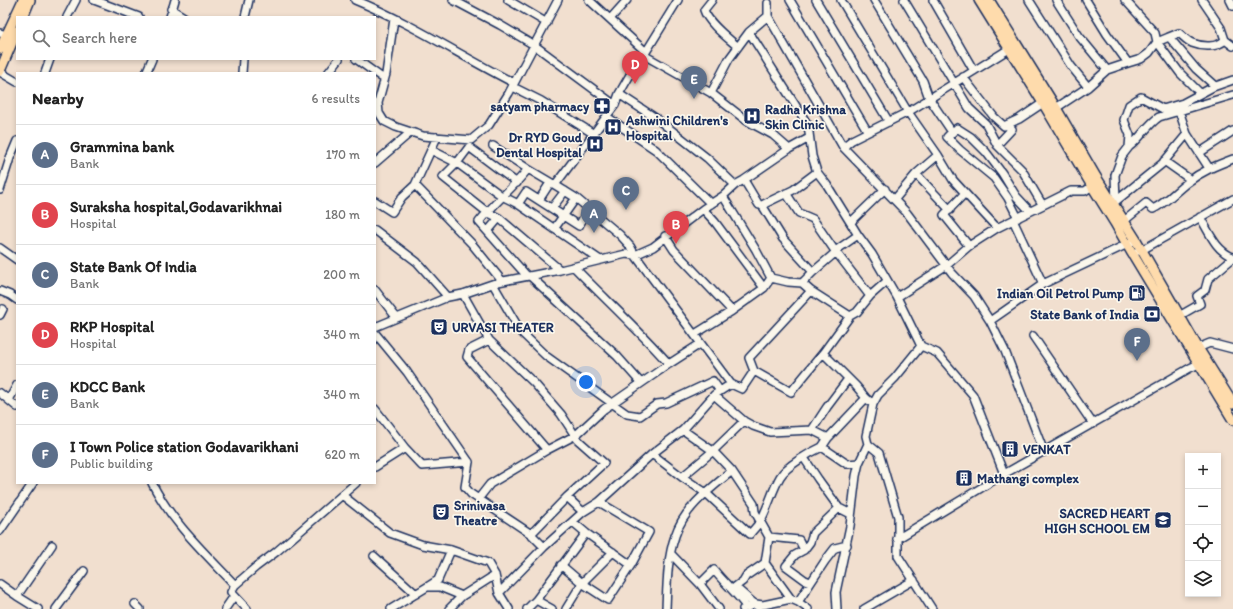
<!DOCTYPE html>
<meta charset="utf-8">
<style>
:root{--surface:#fff;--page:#f6f6f6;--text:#222;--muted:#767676;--line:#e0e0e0;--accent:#1b2f5e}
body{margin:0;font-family:Itim,sans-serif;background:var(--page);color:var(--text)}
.controls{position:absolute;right:12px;bottom:12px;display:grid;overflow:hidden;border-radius:0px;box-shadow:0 2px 6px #0003}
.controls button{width:36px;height:36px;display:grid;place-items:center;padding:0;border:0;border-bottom:1px solid var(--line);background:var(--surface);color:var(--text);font:20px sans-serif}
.you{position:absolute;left:586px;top:382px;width:14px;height:14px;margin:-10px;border:3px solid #fff;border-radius:50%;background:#1a73e8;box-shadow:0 0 0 6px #1a73e833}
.badge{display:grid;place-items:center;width:26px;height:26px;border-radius:50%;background:var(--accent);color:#fff;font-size:13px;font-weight:700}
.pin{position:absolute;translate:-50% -33px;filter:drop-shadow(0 1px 2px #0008)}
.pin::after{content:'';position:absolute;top:21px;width:14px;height:12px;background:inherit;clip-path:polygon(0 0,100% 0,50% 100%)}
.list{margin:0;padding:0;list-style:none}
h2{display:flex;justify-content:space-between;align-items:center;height:52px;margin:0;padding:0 16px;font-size:17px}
h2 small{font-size:13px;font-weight:400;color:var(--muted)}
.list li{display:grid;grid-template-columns:26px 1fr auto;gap:12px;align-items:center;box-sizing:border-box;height:60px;padding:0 16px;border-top:1px solid var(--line)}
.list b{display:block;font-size:15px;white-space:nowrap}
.list p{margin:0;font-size:13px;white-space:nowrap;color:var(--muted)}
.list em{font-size:13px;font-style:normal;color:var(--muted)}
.icon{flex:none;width:22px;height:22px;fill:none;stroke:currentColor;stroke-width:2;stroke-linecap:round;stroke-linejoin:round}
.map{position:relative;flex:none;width:1233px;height:609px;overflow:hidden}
.search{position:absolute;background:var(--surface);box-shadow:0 2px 6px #0003;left:16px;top:16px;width:360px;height:44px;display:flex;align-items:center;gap:10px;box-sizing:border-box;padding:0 14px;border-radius:0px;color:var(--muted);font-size:15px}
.panel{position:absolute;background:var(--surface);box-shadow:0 2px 6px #0003;left:16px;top:72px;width:360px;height:412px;border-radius:0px}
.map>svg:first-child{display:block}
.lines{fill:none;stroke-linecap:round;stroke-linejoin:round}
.minor-casing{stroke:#1b2f5e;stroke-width:10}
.major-casing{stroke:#1b2f5e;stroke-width:12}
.minor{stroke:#fbf7ec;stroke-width:7}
.major{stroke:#fedbac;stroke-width:9}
.labels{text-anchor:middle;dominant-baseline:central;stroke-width:3.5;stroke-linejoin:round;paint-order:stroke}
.poi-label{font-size:13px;font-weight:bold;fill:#1b2f5e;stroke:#fbf7ec;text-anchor:start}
</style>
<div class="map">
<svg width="1233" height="609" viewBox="0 0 1233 609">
<rect width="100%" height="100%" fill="#f1dfcf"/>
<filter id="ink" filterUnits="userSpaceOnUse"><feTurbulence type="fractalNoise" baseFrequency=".025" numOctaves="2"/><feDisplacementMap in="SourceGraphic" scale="8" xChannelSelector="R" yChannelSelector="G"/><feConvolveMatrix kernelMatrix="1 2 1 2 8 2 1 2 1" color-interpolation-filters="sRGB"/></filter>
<g filter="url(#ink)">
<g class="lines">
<g class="minor-casing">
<path id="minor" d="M94,0L139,17
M355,0C411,23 461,56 514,83
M453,0L500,25L534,45L615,105
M508,0L547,23
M589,0L646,52
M712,0L704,10C708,23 728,38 738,47
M790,0L868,132
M816,0L889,122
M841,0L908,112L938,155L953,180L997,228
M874,0L923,81L929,98L952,132L947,137L960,150L994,178L1008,198L1018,218
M904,0L969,108L986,124L997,145L1022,170L1042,204
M933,0L974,71
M1029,0L1071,66L1088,87
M1056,0L1079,36L1107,70L1128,63L1107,34L1086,0
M1125,0L1155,33L1157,42L1180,73L1200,93
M1202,0L1221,28L1225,40L1233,46
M1230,0L1233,6
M768,3V16L749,32L808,125L812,156L817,172L827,185L858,235L872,254L897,297L921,346L895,378L878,395L873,404L866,436L868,444L879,453L898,517V556L932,609
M171,9L184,17
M768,16L843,147L907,213L952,273L974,296L990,321
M67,17L76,0
M170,17L175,0
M245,17L249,0
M394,19L386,74L378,103L379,113L384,121L396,127L411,132
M610,19L627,0
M0,33L6,35
M642,54L711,93L729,59L749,32
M356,59L381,77
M1128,63L1141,59L1149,53L1157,42L1169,37
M0,72L17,82
M45,73L50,59
M146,73L152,59
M242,73L243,59
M328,73L339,59
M963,77L994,117L1004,126L1019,119L1043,103
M1215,86L1196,69L1169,37L1179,33C1183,36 1187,41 1192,43C1202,47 1217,48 1225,40
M513,87L541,101L594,134
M711,93L747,121L773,135L789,149
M619,94L657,119L707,158L735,185
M1056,108L1088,87L1107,70
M1180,108L1179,111L1187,134L1209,168
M607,117L656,150L711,204
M950,135L957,128L971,137L986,152L1002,173L1016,196L1030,211
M997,145L1012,129L1006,125
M493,146L528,169L555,185
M843,147L852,140L908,112L1009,49
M1129,147C1141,138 1147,125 1159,117L1233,95
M431,150L457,163L443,177L487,212L499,218L560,270
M1199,153L1233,131
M938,155L916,174L950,210
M1164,161L1191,180
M375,163L411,132L423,136L471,140L489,125L509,93L558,0
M744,180L759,205H762L783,239L813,272L836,252L835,251L858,235
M517,183L469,147L457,163L502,196L518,204L600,260
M415,185L472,244L502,281
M0,190L10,158L17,141
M786,193L799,213L813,219L835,251
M965,193L944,215L969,246
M895,199L916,174
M539,200L550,183
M375,201L392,212L402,197L415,185L437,137
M1116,201L1163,163L1187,134
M518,204L526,192L579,226L588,209
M1114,204L1116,201L1115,175L1122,156L1129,147L1130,135L1124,120L1129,105L1141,97L1163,109L1183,103L1213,87L1233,80
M762,205L793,190L817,172
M552,208L565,191
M703,209L715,222L764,288
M1200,217C1209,232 1216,251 1233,257
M1013,220L1043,284
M1124,221L1146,203L1153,209C1166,203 1176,191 1188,182C1202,171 1217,165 1233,159
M851,222L885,189
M554,229L576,198
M375,230L417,262L448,297
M488,231L499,218
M665,236L674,250L732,311L764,288L771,278L756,250L723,196
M0,248L17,260
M836,252L870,296
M1132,253L1142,250L1233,199
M574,267C605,299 639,330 669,364
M813,272L802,283L811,291L850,316L857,312L870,296L887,281
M527,276L479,222C494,203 513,188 528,169
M530,276L617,356L641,383
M771,278L788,282L802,283
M493,284L521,332L546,356L627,414L640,416L657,404L666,403L713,381L720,391
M375,290L396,317
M0,291L10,295L17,300
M463,294L489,340L534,383L561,414L578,440L604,463L567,497L531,534
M897,297L947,265L969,246L997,228L1071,191H1085L1092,186
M0,315L3,309
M1179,316L1200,304L1197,296L1205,290L1208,279L1233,258
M375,327L448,297L463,294L498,282L560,270L626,254L635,255L653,247L703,209L723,196L735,185L744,180L789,149L809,138
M375,333L407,372L469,462L422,466L405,448
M695,334L732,311
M1033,336L1093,424
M489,340L469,350L467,357L547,450L576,435L604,409L669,364L700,344
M921,346L937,353L973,395L1004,474
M1198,348L1210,343L1233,349
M823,353L856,386L866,398L873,404
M754,371L749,358L811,291
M731,384L742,389L754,371L791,392L823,353L850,316
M0,393L17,407
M714,395L744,421L753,426L770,432L812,430L828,438L822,447L847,464L859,463L868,444
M9,400L17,385
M375,409L405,448L375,467
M683,430L713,451L732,471L754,504L755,512L769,537L799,540L804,550
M812,430L827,407L848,379
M828,438L866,398
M1044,452L1005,351L990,321L1043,284L1136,240
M652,454L682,477L713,451L744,421
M804,458L818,479L839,508L851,514
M469,462L465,487L471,494L531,534L544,547
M682,477L706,493L750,534C753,530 757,526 760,522C768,508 772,491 780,477C786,466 811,452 822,447
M152,483C172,523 205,553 235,585L231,592L247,609
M342,495L390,533L423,545L451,550L488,563L495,575L499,593
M567,497L583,512
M479,498L490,484L547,450
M0,531L33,483
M586,533L631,565
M897,539L1004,474L1190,368L1203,362
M671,554L700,584L719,609
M374,556L416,594
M765,563L769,537
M561,565L582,583L608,600L631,565L649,532L599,502
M810,582L805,580L786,566L795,555L804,550L810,542L813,533L839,508
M0,584L17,596L52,545
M700,584L714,570C725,584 737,593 747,608
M235,585L256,567L276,552L356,483
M427,587L438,580L451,550
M17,596L38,609
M536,600L586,533L573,522
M798,602L808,609
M135,604L140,609
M758,607L735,587L743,581L746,576L765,563L791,599
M56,609L84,571
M225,609L234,596
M391,609L427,587H440L462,596L495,575
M449,609L462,596
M509,609L499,593L544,547L583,512L599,502L652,454L683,430L714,395L731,384L635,255L630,246L620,235L576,198L555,185L615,105L619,94L642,54L646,52L678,0
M527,609L536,600L552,609
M566,609L582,583L613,552
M666,609C667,585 667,559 675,536C684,508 710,489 732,471
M743,609L756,604L763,605L791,599L798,602L825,561L835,548L847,545
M837,609L836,592L850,526L856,476L859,463
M864,609L914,580"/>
</g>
<g class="major-casing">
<path id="major" d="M979,0L1043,103L1092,186L1115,223L1132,253L1233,420
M989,0L1056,108L1096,177L1136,240L1198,348L1233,404
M23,17L30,0
M0,49L23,0
M0,71L17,31"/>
</g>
<use href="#minor" class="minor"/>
<use href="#major" class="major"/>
</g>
</g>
<defs>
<g id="pharmacy-square" transform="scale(0.9)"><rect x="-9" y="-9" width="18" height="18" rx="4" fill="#1b2f5e" stroke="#fbf7ec"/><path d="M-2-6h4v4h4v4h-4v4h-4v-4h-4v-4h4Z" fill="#fff"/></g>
<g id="hospital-square" transform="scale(0.9)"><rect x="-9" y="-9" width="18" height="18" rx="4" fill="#1b2f5e" stroke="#fbf7ec"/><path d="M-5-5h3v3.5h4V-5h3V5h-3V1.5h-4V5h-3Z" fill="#fff"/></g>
<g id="fuel-square" transform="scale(0.9)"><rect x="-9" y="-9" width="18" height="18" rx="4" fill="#1b2f5e" stroke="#fbf7ec"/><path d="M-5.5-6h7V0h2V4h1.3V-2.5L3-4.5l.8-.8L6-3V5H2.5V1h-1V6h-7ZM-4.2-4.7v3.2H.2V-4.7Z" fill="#fff"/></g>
<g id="bank-square" transform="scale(0.9)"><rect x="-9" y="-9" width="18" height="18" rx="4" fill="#1b2f5e" stroke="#fbf7ec"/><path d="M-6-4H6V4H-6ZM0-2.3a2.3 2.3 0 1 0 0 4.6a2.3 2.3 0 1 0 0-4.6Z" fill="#fff"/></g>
<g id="theatre-square" transform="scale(0.9)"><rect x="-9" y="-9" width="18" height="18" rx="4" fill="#1b2f5e" stroke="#fbf7ec"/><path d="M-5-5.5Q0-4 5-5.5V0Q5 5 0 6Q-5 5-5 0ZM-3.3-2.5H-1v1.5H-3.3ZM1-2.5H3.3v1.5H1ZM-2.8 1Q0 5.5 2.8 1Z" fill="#fff"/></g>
<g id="building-square" transform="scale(0.9)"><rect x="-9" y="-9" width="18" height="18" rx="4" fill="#1b2f5e" stroke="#fbf7ec"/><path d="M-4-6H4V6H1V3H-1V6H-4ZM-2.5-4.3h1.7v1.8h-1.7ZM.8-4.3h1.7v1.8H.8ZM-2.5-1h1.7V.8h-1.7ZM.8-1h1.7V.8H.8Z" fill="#fff"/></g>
<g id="school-square" transform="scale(0.9)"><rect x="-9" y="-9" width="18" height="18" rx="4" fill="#1b2f5e" stroke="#fbf7ec"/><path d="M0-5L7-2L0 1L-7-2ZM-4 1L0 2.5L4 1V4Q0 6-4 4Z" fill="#fff"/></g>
</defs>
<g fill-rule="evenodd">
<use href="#pharmacy-square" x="602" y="106"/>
<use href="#hospital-square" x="752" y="116"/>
<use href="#hospital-square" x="613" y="127"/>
<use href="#hospital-square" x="595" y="144"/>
<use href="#fuel-square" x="1137" y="293"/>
<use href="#bank-square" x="1152" y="314"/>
<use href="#theatre-square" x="439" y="327"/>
<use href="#building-square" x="1010" y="449"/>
<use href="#building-square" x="964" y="478"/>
<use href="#theatre-square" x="441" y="512"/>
<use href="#school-square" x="1163" y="520"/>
</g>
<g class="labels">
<g class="poi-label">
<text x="589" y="106" text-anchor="end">satyam pharmacy</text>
<text x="765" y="109">Radha Krishna<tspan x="765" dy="15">Skin Clinic</tspan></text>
<text x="626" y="120">Ashwini Children's<tspan x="626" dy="15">Hospital</tspan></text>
<text x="582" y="137" text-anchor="end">Dr RYD Goud<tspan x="582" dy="15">Dental Hospital</tspan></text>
<text x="1124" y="293" text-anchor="end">Indian Oil Petrol Pump</text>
<text x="1139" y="314" text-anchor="end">State Bank of India</text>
<text x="452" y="327">URVASI THEATER</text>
<text x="1023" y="449">VENKAT</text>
<text x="977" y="478">Mathangi complex</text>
<text x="454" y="505">Srinivasa<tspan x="454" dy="15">Theatre</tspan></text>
<text x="1150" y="513" text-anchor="end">SACRED HEART<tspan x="1150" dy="15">HIGH SCHOOL EM</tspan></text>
</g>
</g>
</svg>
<div class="controls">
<button>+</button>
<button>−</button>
<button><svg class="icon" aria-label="locate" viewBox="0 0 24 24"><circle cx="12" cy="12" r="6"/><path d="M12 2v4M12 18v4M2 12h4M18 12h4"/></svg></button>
<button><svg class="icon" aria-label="layers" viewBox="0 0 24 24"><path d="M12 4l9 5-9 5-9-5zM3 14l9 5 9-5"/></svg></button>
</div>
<div class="you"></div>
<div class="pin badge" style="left:594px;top:233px;background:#5c6f8a">A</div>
<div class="pin badge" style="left:676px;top:244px;background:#e0444e">B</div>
<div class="pin badge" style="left:626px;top:210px;background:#5c6f8a">C</div>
<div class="pin badge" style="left:635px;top:84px;background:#e0444e">D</div>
<div class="pin badge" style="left:694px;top:99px;background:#5c6f8a">E</div>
<div class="pin badge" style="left:1137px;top:361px;background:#5c6f8a">F</div>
<div class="search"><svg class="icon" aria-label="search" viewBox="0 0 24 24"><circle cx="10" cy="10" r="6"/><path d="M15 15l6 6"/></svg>Search here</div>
<section class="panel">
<h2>Nearby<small>6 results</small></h2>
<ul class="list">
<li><span class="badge" style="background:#5c6f8a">A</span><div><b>Grammina bank</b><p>Bank</p></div><em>170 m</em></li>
<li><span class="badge" style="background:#e0444e">B</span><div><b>Suraksha hospital,Godavarikhnai</b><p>Hospital</p></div><em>180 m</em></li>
<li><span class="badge" style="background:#5c6f8a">C</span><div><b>State Bank Of India</b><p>Bank</p></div><em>200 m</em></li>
<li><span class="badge" style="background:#e0444e">D</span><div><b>RKP Hospital</b><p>Hospital</p></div><em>340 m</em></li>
<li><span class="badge" style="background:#5c6f8a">E</span><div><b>KDCC Bank</b><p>Bank</p></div><em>340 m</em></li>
<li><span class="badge" style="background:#5c6f8a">F</span><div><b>I Town Police station Godavarikhani</b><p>Public building</p></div><em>620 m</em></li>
</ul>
</section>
</div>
